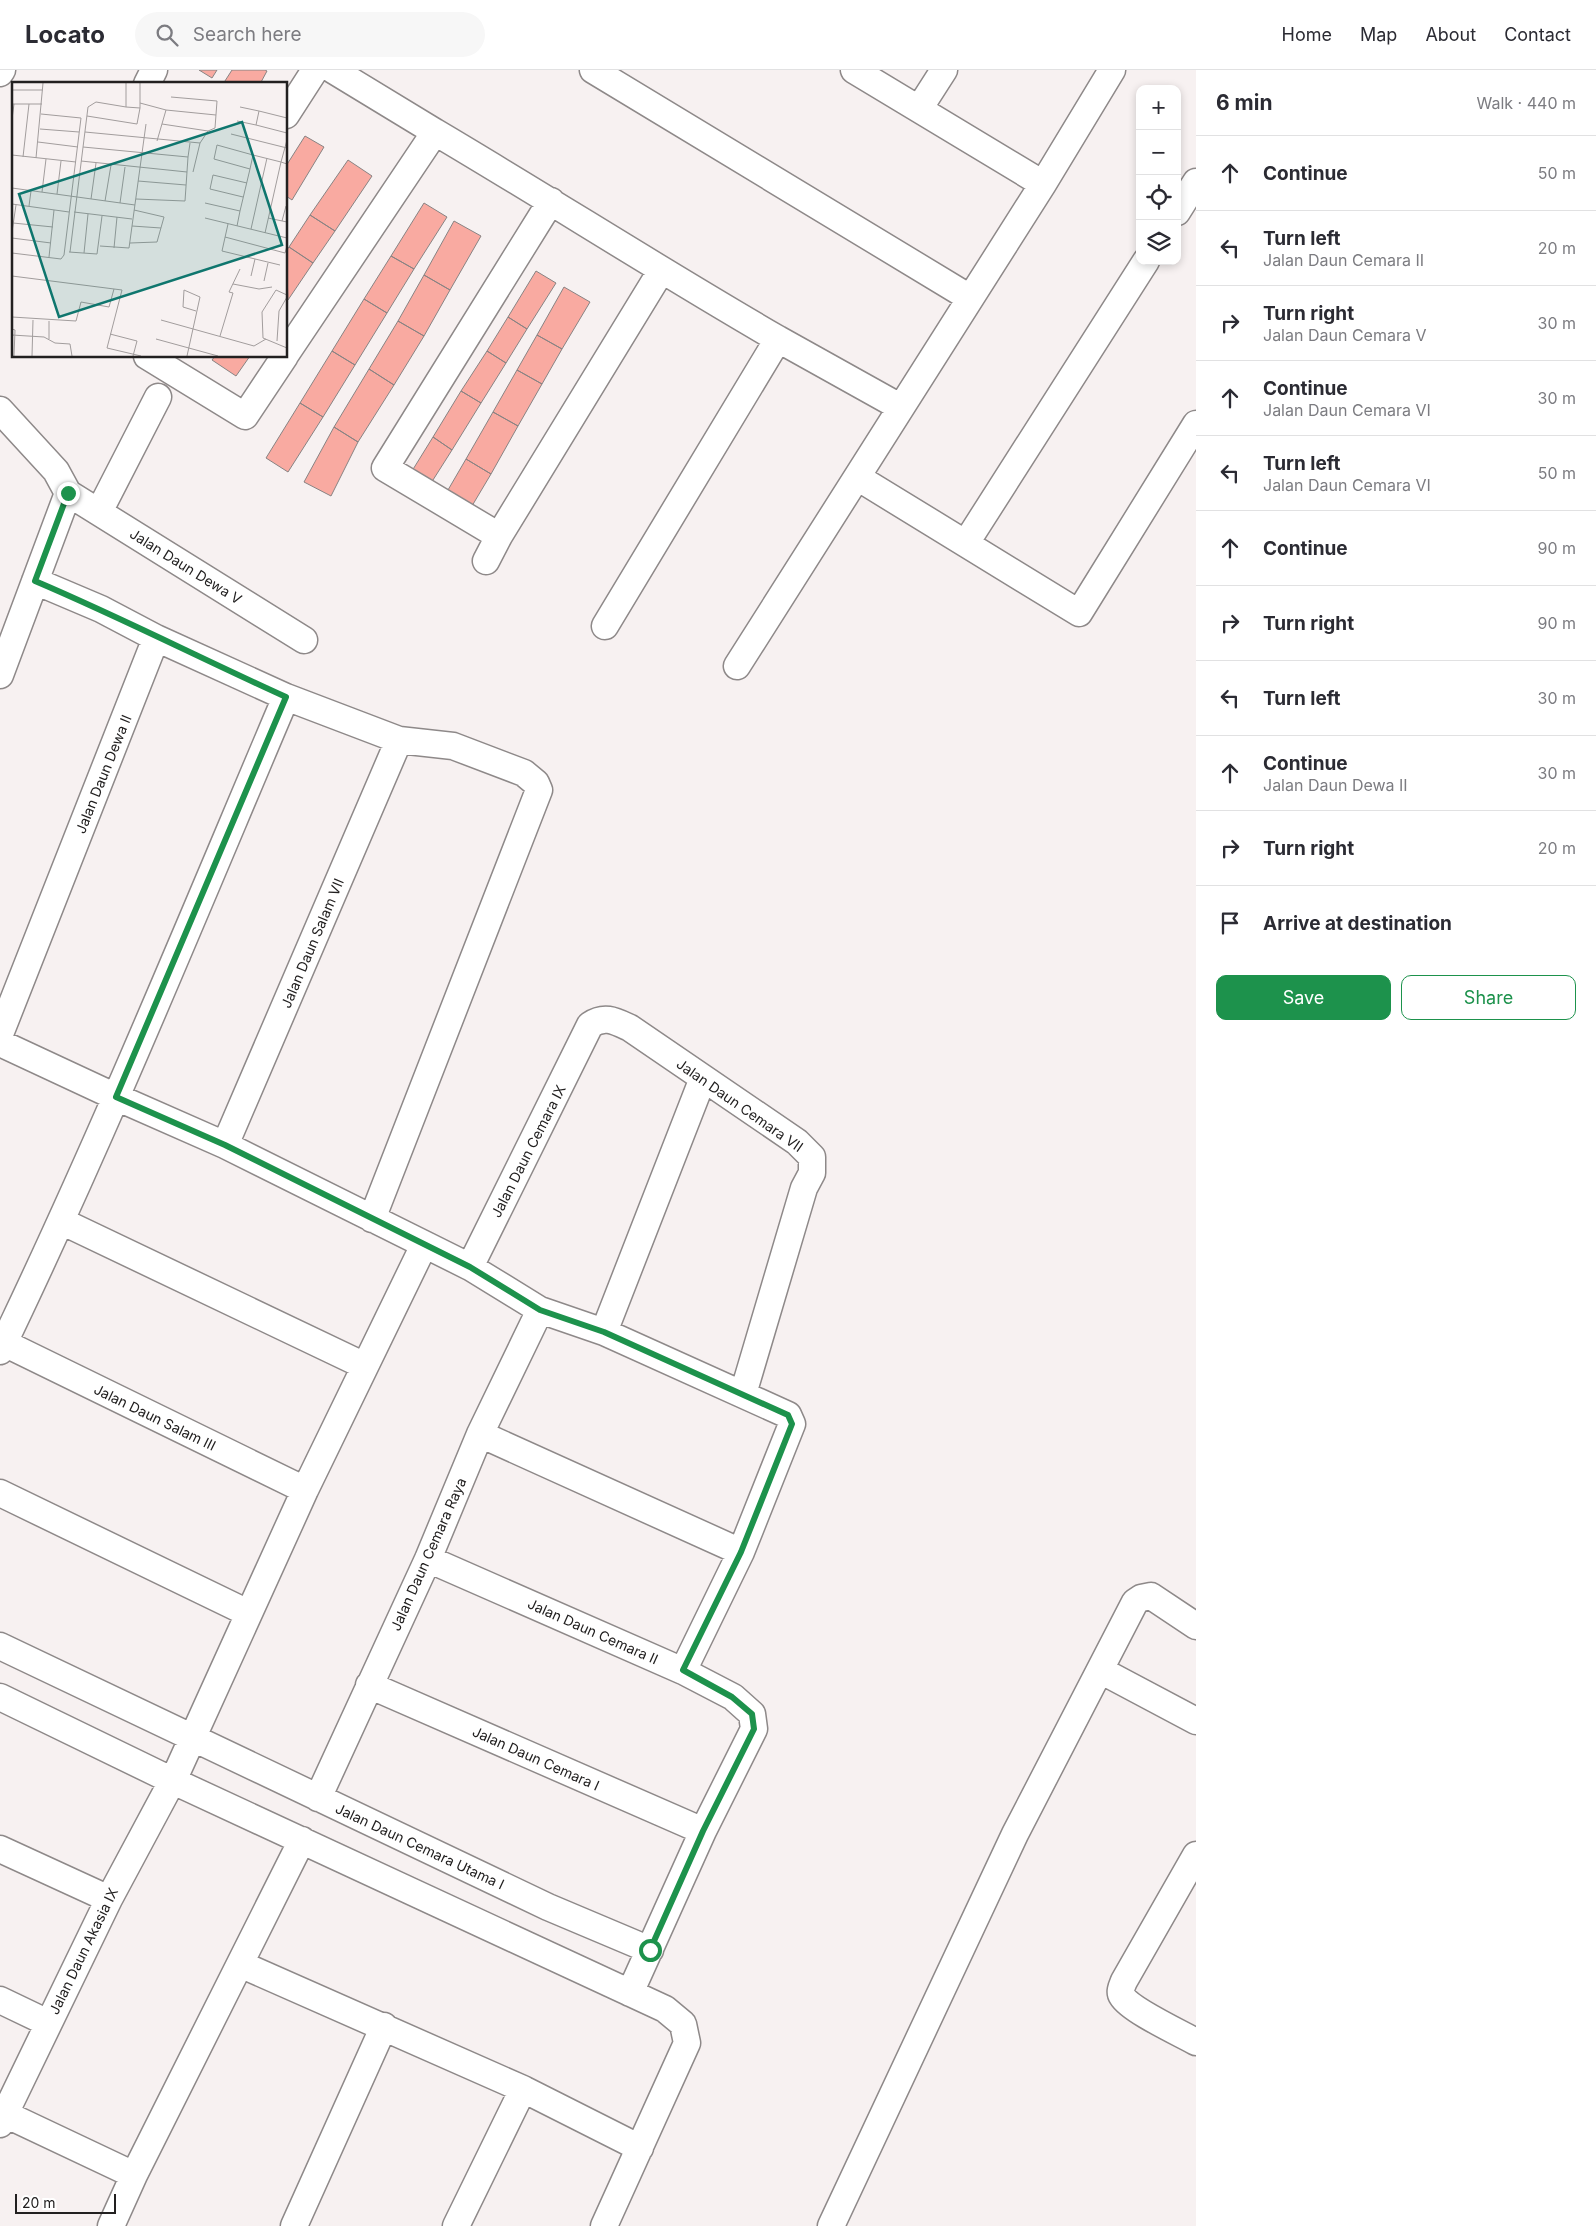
<!DOCTYPE html>
<meta charset="utf-8">
<style>
:root{--surface:#fff;--page:#f7f7f7;--text:#2b2b33;--muted:#7c7c81;--line:#e1e1e2;--accent:#1d924c}
body{margin:0;font-family:Inter,sans-serif;background:var(--page);color:var(--text)}
.controls{position:absolute;right:15px;top:15px;display:grid;overflow:hidden;border-radius:10px;box-shadow:0 2px 8px #0003}
.controls button{width:45px;height:45px;display:grid;place-items:center;padding:0;border:0;border-bottom:1px solid var(--line);background:var(--surface);color:var(--text);font:25px sans-serif}
.scale{position:absolute;left:15px;bottom:12px;width:101px;box-sizing:border-box;padding-left:5px;border:2px solid #222020;border-top:0;font-size:14px;line-height:18px;white-space:nowrap;color:#222020;-webkit-text-stroke:4px #fff;paint-order:stroke}
.stop{position:absolute;width:15px;height:15px;margin:-11px;border:4px solid #1d924c;border-radius:50%;background:#fff}
.stop.end{background:#1d924c;border-color:#fff;box-shadow:0 1px 5px #0008}
.list{margin:0;padding:0;list-style:none}
h2{display:flex;justify-content:space-between;align-items:center;height:65px;margin:0;padding:0 20px;font-size:21px}
h2 small{font-size:16px;font-weight:400;color:var(--muted)}
.list li{display:grid;grid-template-columns:32px 1fr auto;gap:15px;align-items:center;box-sizing:border-box;height:75px;padding:0 20px;border-top:1px solid var(--line)}
.list b{display:block;font-size:19px;white-space:nowrap}
.list p{margin:0;font-size:16px;white-space:nowrap;color:var(--muted)}
.list em{font-size:16px;font-style:normal;color:var(--muted)}
.actions{display:flex;gap:10px;padding:15px 20px}
.actions a{flex:1;padding:11px 0;border:1px solid var(--accent);border-radius:10px;text-align:center;font-size:18px;color:var(--accent)}
.actions .main{background:var(--accent);color:#fff}
.icon{flex:none;width:28px;height:28px;fill:none;stroke:currentColor;stroke-width:2;stroke-linecap:round;stroke-linejoin:round}
.map{position:relative;flex:none;width:1196px;height:2156px;overflow:hidden}
header{display:flex;align-items:center;gap:30px;box-sizing:border-box;height:70px;padding:0 25px;background:var(--surface);border-bottom:1px solid var(--line)}
header strong{font-size:24px}
nav{display:flex;gap:28px;margin-inline-start:auto;font-size:18px}
.search{width:350px;height:45px;background:var(--page);display:flex;align-items:center;gap:12px;box-sizing:border-box;padding:0 18px;border-radius:28px;color:var(--muted);font-size:19px}
main{display:flex}
aside{flex:1;background:var(--surface)}
.map>svg:first-child{display:block}
.building{fill:#f9aaa1;stroke:#888383}
.lines{fill:none;stroke-linecap:round;stroke-linejoin:round}
.minor-casing{stroke:#8e8989;stroke-width:29}
.minor{stroke:#fff;stroke-width:26}
.route{stroke:#1d924c;stroke-width:6}
.labels{text-anchor:middle;dominant-baseline:central;stroke-width:5;stroke-linejoin:round;paint-order:stroke}
.street-label{font-size:14px;fill:#222020;stroke:#fff}
.inset-road{fill:none;stroke:#a29d9d;stroke-width:1}
.view{fill:#0f766e;fill-opacity:0.15;stroke:#0f766e;stroke-width:2.5}
.inset-edge{fill:none;stroke:#222020;stroke-width:2.5}
</style>
<header>
<strong>Locato</strong>
<div class="search"><svg class="icon" aria-label="search" viewBox="0 0 24 24"><circle cx="10" cy="10" r="6"/><path d="M15 15l6 6"/></svg>Search here</div>
<nav><a>Home</a><a>Map</a><a>About</a><a>Contact</a></nav>
</header>
<main>
<div class="map">
<svg width="1196" height="2156" viewBox="0 0 1196 2156">
<rect width="100%" height="100%" fill="#f7f1f1"/>
<path class="building" d="M199,0H217L212,8Z
M232,0H265L267,1L260,14H223Z
M305,66L324,77L292,130L286,126V96Z
M348,90L372,106L335,161L310,145Z
M424,133L447,147L414,199L391,186Z
M310,145L335,161L313,193L289,177Z
M454,151L481,166L450,220L424,205Z
M289,177L313,193L288,230L286,181Z
M391,186L414,199L387,243L364,229Z
M536,201L556,213L527,259L508,247Z
M424,205L450,220L424,266L398,251Z
M564,217L590,232L562,279L537,265Z
M364,229L387,243L355,295L332,281Z
M508,247L527,259L506,293L487,281Z
M398,251L424,266L394,315L369,299Z
M537,265L562,279L542,314L517,300Z
M332,281L355,295L323,347L300,333Z
M487,281L506,293L481,333L461,321Z
M215,286H250L236,306L212,290Z
M369,299L394,315L358,372L334,357Z
M517,300L542,314L518,356L493,342Z
M461,321L481,333L452,380L433,367Z
M300,333L323,347L288,402L266,388Z
M493,342L518,356L491,404L466,389Z
M334,357L358,372L331,426L304,412Z
M433,367L452,380L426,421L407,409Z
M466,389L491,404L466,446L441,432Z"/>
<g class="lines">
<g class="minor-casing">
<path id="minor" d="M593,0L970,228
M854,0L1043,114
M0,3L2,0
M147,14L154,0
M919,39L944,0
M286,45L315,0
M435,62C550,130 662,202 778,269L605,556
M551,131L385,398L499,466L661,201
M1177,142L1196,112
M778,269L900,337
M286,284L435,62L333,0
M147,286L245,346L285,286
M0,340L56,401L68,423L0,605
M857,407L1079,543L1196,354
M68,423L304,570
M99,442L158,327
M966,473L1146,191
M486,491L499,466
M156,568L286,627L399,670L453,676L524,703L536,713L539,720L372,1149
M737,596L1043,114L1112,0
M0,964L156,568L101,539L35,511
M0,973L116,1027L225,1075L470,1197L540,1240L604,1262L788,1345L792,1354L741,1482L683,1601
M225,1075L399,670
M61,1151L365,1296
M470,1197L590,955C605,945 615,951 630,958L797,1072L812,1087V1103L804,1118L743,1324
M604,1262L703,1008
M4,1273L305,1420
M0,1281C103,1067 193,846 286,627
M480,1364L741,1482
M0,1423L248,1543
M428,1489L683,1601L733,1627L752,1644L754,1659L703,1761L630,1923
M0,1576L548,1837L650,1880
M1100,1600L1196,1651
M369,1615L703,1761
M0,1627L171,1710L665,1939L683,1954L687,1973L604,2156
M318,1728L428,1489L480,1364L540,1240
M0,1779L109,1829
M1196,1785L1124,1911C1122,1916 1119,1922 1122,1926C1130,1940 1180,1963 1196,1972
M240,1894L523,2019L640,2078
M0,1930L48,1953
M5,2044L134,2105
M0,2054L109,1829L177,1702L305,1420L424,1175
M111,2156L134,2105L302,1770
M294,2156L384,1956
M456,2156L523,2019
M831,2156L1015,1764L1135,1532L1141,1528L1151,1526L1196,1556"/>
</g>
<use href="#minor" class="minor"/>
</g>
<g class="lines">
<path class="route" d="M68,423L35,511C120,547 202,589 286,627L116,1027L225,1075L470,1197L540,1240L604,1262L788,1345L792,1354L741,1482L683,1600L732,1627L752,1644L754,1659L703,1761L650,1880"/>
</g>
<g class="labels">
<g class="street-label">
<text transform="translate(186 496) rotate(32)">Jalan Daun Dewa V</text>
<text transform="translate(103 704) rotate(-68)">Jalan Daun Dewa II</text>
<text transform="translate(312 873) rotate(-67)">Jalan Daun Salam VII</text>
<text transform="translate(740 1035) rotate(35)">Jalan Daun Cemara VII</text>
<text transform="translate(528 1081) rotate(-63)">Jalan Daun Cemara IX</text>
<text transform="translate(155 1347) rotate(26)">Jalan Daun Salam III</text>
<text transform="translate(428 1484) rotate(-66)">Jalan Daun Cemara Raya</text>
<text transform="translate(593 1561) rotate(24)">Jalan Daun Cemara II</text>
<text transform="translate(536 1688) rotate(24)">Jalan Daun Cemara I</text>
<text transform="translate(420 1776) rotate(25)">Jalan Daun Cemara Utama I</text>
<text transform="translate(83 1881) rotate(-64)">Jalan Daun Akasia IX</text>
</g>
</g>
<g transform="translate(12 12)">
<rect width="275" height="275" fill="#f7f1f1"/>
<path class="inset-road" d="M0,8H31M128,21L154,28L145,59M0,22H30M114,25L128,26V1M228,25L247,29M154,28L204,33M75,34L125,42L128,26M275,36L247,29L244,43L275,51M0,37L2,22M225,39L244,43M150,42L196,49L203,46L205,19L159,15M28,47L67,50M73,50L188,61L196,49M219,52L275,66M26,60L66,65M71,65L176,75L178,61M0,73L64,80M241,73L238,87L202,77L205,63L241,73L269,80L275,58M11,75L17,22M24,76L31,1M69,79L175,90M181,90L188,61M126,99L174,103M0,106L123,123M30,110L34,77M45,112L49,79M231,115L198,107L201,93L235,101M79,117L84,81M124,117L173,119L176,75M93,119L99,83M108,121L113,85M193,121L228,129L238,87M0,122L57,130M17,124L19,109M62,130L120,137M193,136L275,156M256,136L275,140M270,139L274,124M1,141L41,145M216,142L210,169L268,183M120,144L149,146M225,144L228,129M239,147L255,76M0,150L4,123M253,151L269,80L275,82M213,155L273,171L275,164M0,156L39,161M118,161L145,160L152,135L122,128M88,164L117,166L134,42M102,166L105,135M57,170L85,172L90,134M58,170L76,25L84,20L114,25V1M0,171L49,177L52,173L69,36L29,32M72,171L76,132M37,175L42,128M0,194L110,208L95,266L129,274M239,194L243,177M252,199L256,181M221,202L247,207L260,205M275,213L264,208L250,230L251,256L275,266M0,235L64,239L69,220L97,225L102,207M149,238L242,264L254,257M0,247L3,248L2,274M98,252L125,259L121,274M0,253L32,255L43,261L58,262L60,274M208,254L221,211L217,210L228,187M37,257V239M144,257L206,274M265,259L267,229L275,215M20,274L21,238M175,274L188,215L172,208L171,225L184,229"/>
<path class="view" d="M230,40L270,163L47,235L7,112Z"/>
<rect width="275" height="275" class="inset-edge"/>
</g>
</svg>
<div class="controls">
<button>+</button>
<button>−</button>
<button><svg class="icon" aria-label="locate" viewBox="0 0 24 24"><circle cx="12" cy="12" r="6"/><path d="M12 2v4M12 18v4M2 12h4M18 12h4"/></svg></button>
<button><svg class="icon" aria-label="layers" viewBox="0 0 24 24"><path d="M12 4l9 5-9 5-9-5zM3 14l9 5 9-5"/></svg></button>
</div>
<div class="scale">20 m</div>
<div class="stop" style="left:650px;top:1880px"></div>
<div class="stop end" style="left:68px;top:423px"></div>
</div>
<aside>
<h2>6 min<small>Walk · 440 m</small></h2>
<ul class="list">
<li><svg class="icon" aria-label="ahead" viewBox="0 0 24 24"><path d="M12 20V5M6 11l6-6 6 6"/></svg><div><b>Continue</b></div><em>50 m</em></li>
<li><svg class="icon" aria-label="left" viewBox="0 0 24 24"><path d="M17 20v-9H6M10 6l-5 5 5 5"/></svg><div><b>Turn left</b><p>Jalan Daun Cemara II</p></div><em>20 m</em></li>
<li><svg class="icon" aria-label="right" viewBox="0 0 24 24"><path d="M7 20v-9h11M14 6l5 5-5 5"/></svg><div><b>Turn right</b><p>Jalan Daun Cemara V</p></div><em>30 m</em></li>
<li><svg class="icon" aria-label="ahead" viewBox="0 0 24 24"><path d="M12 20V5M6 11l6-6 6 6"/></svg><div><b>Continue</b><p>Jalan Daun Cemara VI</p></div><em>30 m</em></li>
<li><svg class="icon" aria-label="left" viewBox="0 0 24 24"><path d="M17 20v-9H6M10 6l-5 5 5 5"/></svg><div><b>Turn left</b><p>Jalan Daun Cemara VI</p></div><em>50 m</em></li>
<li><svg class="icon" aria-label="ahead" viewBox="0 0 24 24"><path d="M12 20V5M6 11l6-6 6 6"/></svg><div><b>Continue</b></div><em>90 m</em></li>
<li><svg class="icon" aria-label="right" viewBox="0 0 24 24"><path d="M7 20v-9h11M14 6l5 5-5 5"/></svg><div><b>Turn right</b></div><em>90 m</em></li>
<li><svg class="icon" aria-label="left" viewBox="0 0 24 24"><path d="M17 20v-9H6M10 6l-5 5 5 5"/></svg><div><b>Turn left</b></div><em>30 m</em></li>
<li><svg class="icon" aria-label="ahead" viewBox="0 0 24 24"><path d="M12 20V5M6 11l6-6 6 6"/></svg><div><b>Continue</b><p>Jalan Daun Dewa II</p></div><em>30 m</em></li>
<li><svg class="icon" aria-label="right" viewBox="0 0 24 24"><path d="M7 20v-9h11M14 6l5 5-5 5"/></svg><div><b>Turn right</b></div><em>20 m</em></li>
<li><svg class="icon" aria-label="arrive" viewBox="0 0 24 24"><path d="M6 21V4h12l-3 4 3 4H6"/></svg><div><b>Arrive at destination</b></div></li>
</ul>
<div class="actions"><a class="main">Save</a><a>Share</a></div>
</aside>
</main>
